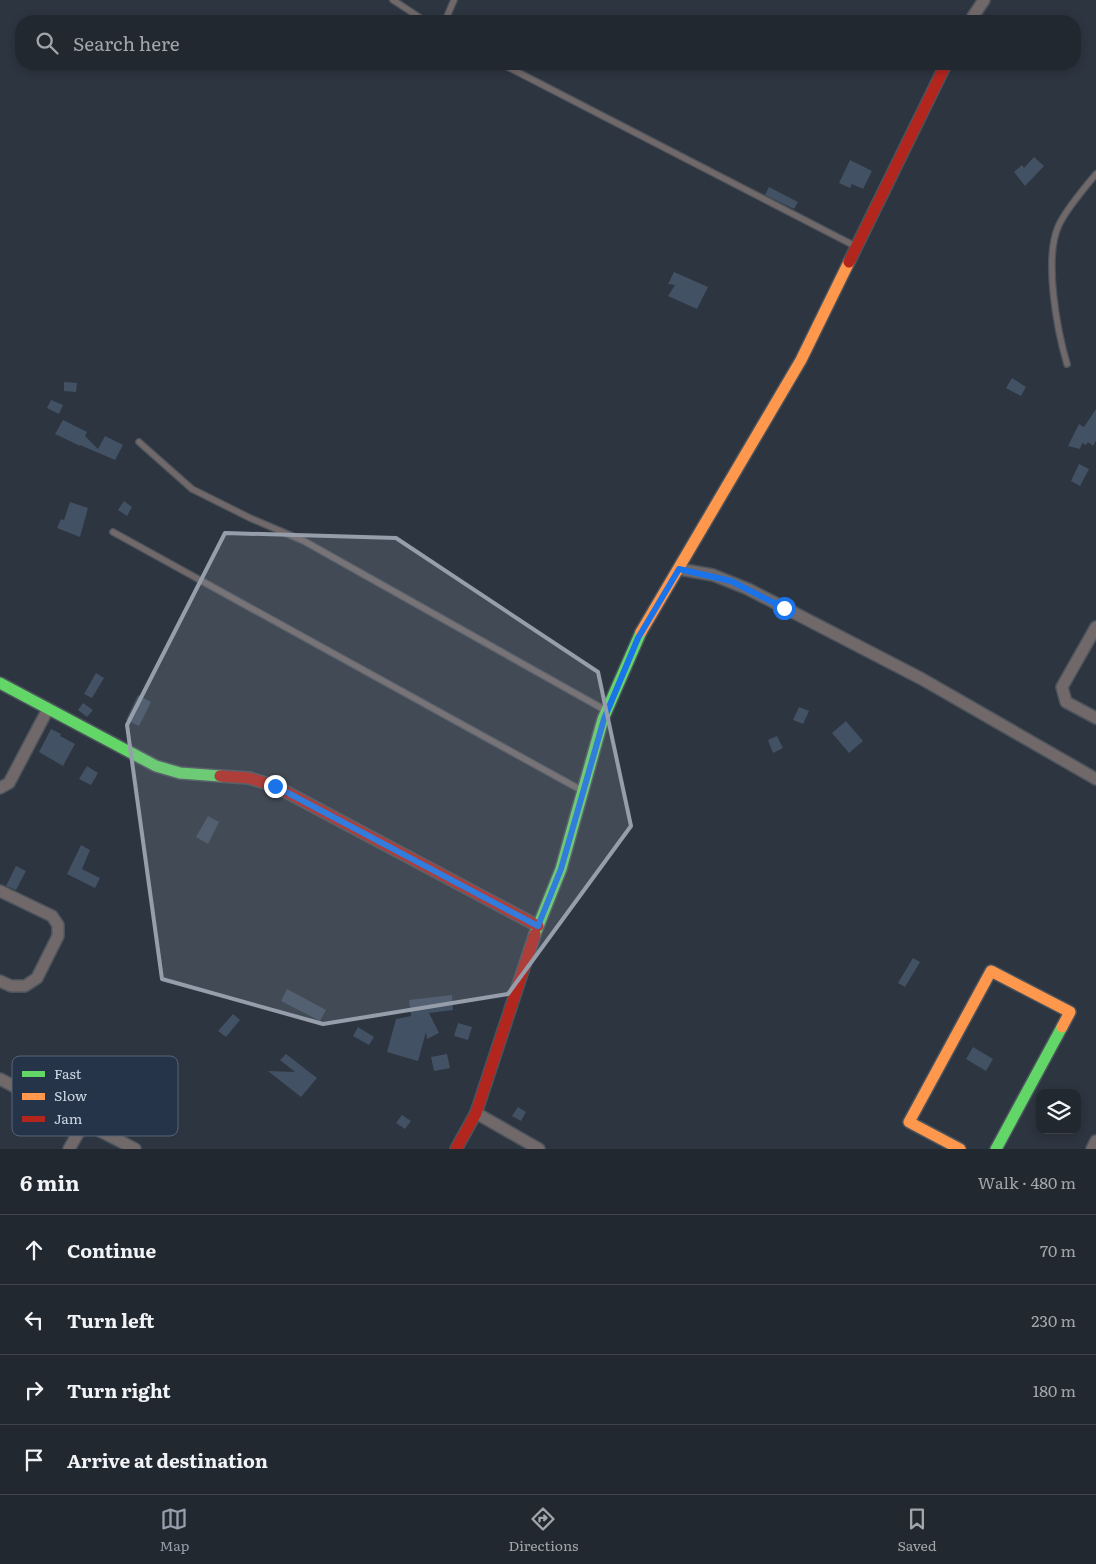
<!DOCTYPE html>
<meta charset="utf-8">
<style>
:root{--surface:#222830;--page:#2e343c;--text:#f1f3f6;--muted:#a2a6ab;--line:#3f444c;--accent:#959eaa}
body{margin:0;font-family:Literata,serif;background:var(--page);color:var(--text)}
.controls{position:absolute;right:15px;bottom:15px;display:grid;overflow:hidden;border-radius:10px;box-shadow:0 2px 8px #0003}
.controls button{width:45px;height:45px;display:grid;place-items:center;padding:0;border:0;border-bottom:1px solid var(--line);background:var(--surface);color:var(--text);font:25px sans-serif}
.stop{position:absolute;width:15px;height:15px;margin:-11px;border:4px solid #1a73e8;border-radius:50%;background:#fff}
.stop.end{background:#1a73e8;border-color:#fff;box-shadow:0 1px 5px #0008}
.list{margin:0;padding:0;list-style:none}
h2{display:flex;justify-content:space-between;align-items:center;height:65px;margin:0;padding:0 20px;font-size:21px}
h2 small{font-size:16px;font-weight:400;color:var(--muted)}
.list li{display:grid;grid-template-columns:32px 1fr auto;gap:15px;align-items:center;box-sizing:border-box;height:70px;padding:0 20px;border-top:1px solid var(--line)}
.list b{display:block;font-size:19px;white-space:nowrap}
.list em{font-size:16px;font-style:normal;color:var(--muted)}
.icon{flex:none;width:28px;height:28px;fill:none;stroke:currentColor;stroke-width:2;stroke-linecap:round;stroke-linejoin:round}
.map{position:relative;flex:none;width:1096px;height:1149px;overflow:hidden}
.search{position:absolute;background:var(--surface);box-shadow:0 2px 8px #0003;left:15px;right:15px;top:15px;height:55px;display:flex;align-items:center;gap:12px;box-sizing:border-box;padding:0 18px;border-radius:20px;color:var(--muted);font-size:19px}
.sheet{height:345px;background:var(--surface)}
nav{display:flex;justify-content:space-around;align-items:center;box-sizing:border-box;height:70px;border-top:1px solid var(--line);background:var(--surface);font-size:14px;color:var(--muted)}
nav a{display:grid;justify-items:center;gap:2px}
nav .on{color:var(--accent)}
.map>svg:first-child{display:block}
.building{fill:#425163}
.lines{fill:none;stroke-linecap:round;stroke-linejoin:round}
.lane-casing{stroke:#4b535c;stroke-width:8}
.street-casing{stroke:#4b535c;stroke-width:14}
.fast-casing{stroke:#4b535c;stroke-width:14}
.slow-casing{stroke:#4b535c;stroke-width:14}
.jam-casing{stroke:#4b535c;stroke-width:14}
.lane{stroke:#716869;stroke-width:5.5}
.street{stroke:#716869;stroke-width:11}
.fast{stroke:#63d668;stroke-width:11}
.slow{stroke:#ff974d;stroke-width:11}
.jam{stroke:#b3261e;stroke-width:11}
.route{stroke:#1a73e8;stroke-width:6}
.marked{fill:#959eaa;fill-opacity:0.2;stroke:#959eaa;stroke-width:4;stroke-linejoin:round}
.key{fill:#253448;stroke:#576576;stroke-width:1}
.key-label{font-size:14px;fill:#cdd6e3}
</style>
<div class="map">
<svg width="1096" height="1149" viewBox="0 0 1096 1149">
<rect width="100%" height="100%" fill="#2d3540"/>
<path class="building" d="M1034,157L1044,166L1025,186L1014,172L1022,165L1024,168Z
M850,160L872,171L863,189L852,184L850,188L839,183Z
M769,187L798,202L794,209L765,195Z
M674,272L708,287L697,309L668,296L675,285L668,284Z
M1012,378L1026,387L1021,396L1006,388Z
M64,382L77,383L76,392L64,391Z
M51,400L63,405L59,414L47,408Z
M1096,409V441L1093,446L1088,442L1086,445L1082,443L1080,449L1068,446L1079,424L1084,427Z
M63,420L87,432L85,436L98,449L105,436L123,445L115,460L80,445V446L55,434Z
M1079,464L1089,469L1080,486L1071,481Z
M124,501L132,507L127,516L118,510Z
M70,502L88,508L80,537L57,528L61,519L64,520Z
M96,673L104,678L92,698L84,694Z
M138,695L151,702L139,726L126,720Z
M83,703L93,710L87,717L78,710Z
M799,707L809,711L803,724L793,720Z
M846,721L863,741L849,753L832,733Z
M51,729L61,734L60,736L75,744L63,766L39,752Z
M777,736L783,748L773,753L768,740Z
M87,766L98,773L91,785L79,779Z
M208,816L219,822L208,844L196,837Z
M81,845L90,850L82,869L100,878L95,888L67,874Z
M16,866L26,871L16,890L6,886Z
M913,958L920,962L905,987L898,983Z
M287,989L326,1010L320,1021L281,1001Z
M452,995L453,1010L429,1013L439,1033L427,1039L426,1032L418,1061L387,1052L396,1019L411,1016L409,1000Z
M233,1014L240,1020L226,1037L218,1031Z
M458,1023L472,1027L468,1040L454,1036Z
M358,1027L374,1037L369,1045L353,1036Z
M973,1047L993,1059L986,1071L966,1059Z
M286,1054L317,1078L301,1097L268,1071L295,1072L280,1060Z
M447,1054L450,1068L434,1071L431,1057Z
M518,1107L526,1112L521,1121L512,1116Z
M402,1115L411,1121L405,1129L396,1123Z"/>
<g class="lines">
<g class="lane-casing">
<path id="lane" d="M393,0L425,21
M445,21L454,0
M502,64L855,246
M1067,364C1057,330 1044,260 1058,227C1064,212 1085,187 1096,174
M139,442L192,489L250,518L304,541L605,710
M113,532L581,790"/>
</g>
<g class="street-casing">
<path id="street" d="M970,21L984,0
M679,569L713,575L748,589L922,679L1096,779
M1096,627L1062,687L1066,702L1096,718
M0,788L9,783L48,709
M0,891L52,916L58,925V936L37,978L25,986H11L0,981
M0,1079L135,1149
M476,1113L539,1149
M69,1149L84,1123
M1092,1149L1096,1141"/>
</g>
<g class="fast-casing">
<path id="fast" d="M0,683L156,766L180,773L220,776
M535,934L561,869L603,719L641,632
M996,1149L1062,1027"/>
</g>
<g class="slow-casing">
<path id="slow" d="M641,632L801,360L849,262
M960,1149L909,1122L991,971L1070,1012L1062,1027"/>
</g>
<g class="jam-casing">
<path id="jam" d="M849,262L946,64
M220,776L249,778L275,786L538,926
M456,1149L476,1113L535,934"/>
</g>
<use href="#lane" class="lane"/>
<use href="#street" class="street"/>
<use href="#fast" class="fast"/>
<use href="#slow" class="slow"/>
<use href="#jam" class="jam"/>
</g>
<g class="lines">
<path class="route" d="M275,786L538,926L561,869L604,719L638,638L679,569L731,581L784,608"/>
</g>
<path class="marked" d="M225,533L396,538L598,672L631,826L508,994L323,1024L162,979L127,725Z"/>
<rect x="12" y="1056" width="166" height="80" rx="8" class="key"/>
<rect x="22" y="1071" width="23" height="6" fill="#63d668"/>
<rect x="22" y="1093" width="23" height="7" fill="#ff974d"/>
<rect x="22" y="1116" width="23" height="6" fill="#b3261e"/>
<g class="key-label">
<text x="54" y="1079">Fast</text>
<text x="54" y="1101">Slow</text>
<text x="54" y="1124">Jam</text>
</g>
</svg>
<div class="controls">
<button><svg class="icon" aria-label="layers" viewBox="0 0 24 24"><path d="M12 4l9 5-9 5-9-5zM3 14l9 5 9-5"/></svg></button>
</div>
<div class="stop" style="left:784px;top:608px"></div>
<div class="stop end" style="left:275px;top:786px"></div>
<div class="search"><svg class="icon" aria-label="search" viewBox="0 0 24 24"><circle cx="10" cy="10" r="6"/><path d="M15 15l6 6"/></svg>Search here</div>
</div>
<section class="sheet">
<h2>6 min<small>Walk · 480 m</small></h2>
<ul class="list">
<li><svg class="icon" aria-label="ahead" viewBox="0 0 24 24"><path d="M12 20V5M6 11l6-6 6 6"/></svg><div><b>Continue</b></div><em>70 m</em></li>
<li><svg class="icon" aria-label="left" viewBox="0 0 24 24"><path d="M17 20v-9H6M10 6l-5 5 5 5"/></svg><div><b>Turn left</b></div><em>230 m</em></li>
<li><svg class="icon" aria-label="right" viewBox="0 0 24 24"><path d="M7 20v-9h11M14 6l5 5-5 5"/></svg><div><b>Turn right</b></div><em>180 m</em></li>
<li><svg class="icon" aria-label="arrive" viewBox="0 0 24 24"><path d="M6 21V4h12l-3 4 3 4H6"/></svg><div><b>Arrive at destination</b></div></li>
</ul>
</section>
<nav>
<a class="on"><svg class="icon" aria-label="map" viewBox="0 0 24 24"><path d="M3 6l6-2 6 2 6-2v14l-6 2-6-2-6 2zM9 4v14M15 6v14"/></svg>Map</a>
<a><svg class="icon" aria-label="directions" viewBox="0 0 24 24"><path d="M12 3l9 9-9 9-9-9zM9 14v-3h6M13 9l2 2-2 2"/></svg>Directions</a>
<a><svg class="icon" aria-label="saved" viewBox="0 0 24 24"><path d="M7 4h10v16l-5-4-5 4z"/></svg>Saved</a>
</nav>
